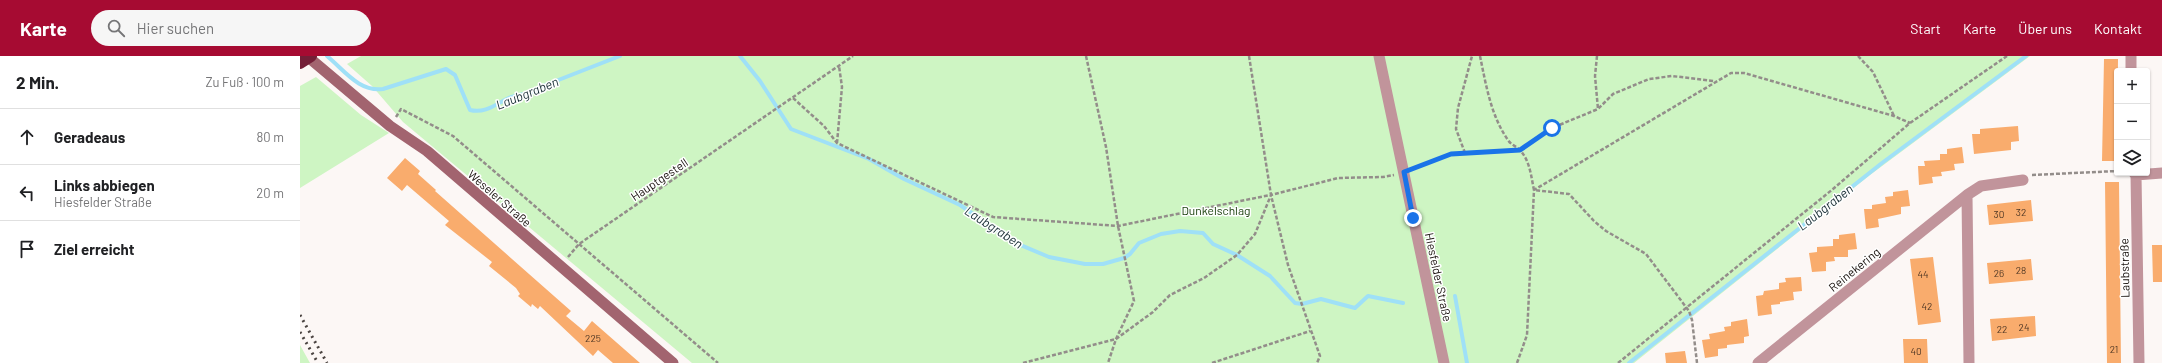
<!DOCTYPE html>
<html lang="de">
<meta charset="utf-8">
<style>
:root{--surface:#fff;--page:#f6f6f6;--text:#202124;--muted:#757577;--line:#e0e0e0;--accent:#a60b32}
body{margin:0;font-family:Barlow,sans-serif;background:var(--page);color:var(--text)}
.controls{position:absolute;right:12px;top:12px;display:grid;overflow:hidden;border-radius:4px;box-shadow:0 1px 3px #0004}
.controls button{width:36px;height:36px;display:grid;place-items:center;padding:0;border:0;border-bottom:1px solid var(--line);background:var(--surface);color:var(--text);font:20px sans-serif}
.stop{position:absolute;width:12px;height:12px;margin:-9px;border:3px solid #1a73e8;border-radius:50%;background:#fff}
.stop.end{background:#1a73e8;border-color:#fff;box-shadow:0 1px 4px #0008}
.list{margin:0;padding:0;list-style:none}
h2{display:flex;justify-content:space-between;align-items:center;height:52px;margin:0;padding:0 16px;font-size:17px}
h2 small{font-size:13px;font-weight:400;color:var(--muted)}
.list li{display:grid;grid-template-columns:26px 1fr auto;gap:12px;align-items:center;box-sizing:border-box;height:56px;padding:0 16px;border-top:1px solid var(--line)}
.list b{display:block;font-size:15px;white-space:nowrap}
.list p{margin:0;font-size:13px;white-space:nowrap;color:var(--muted)}
.list em{font-size:13px;font-style:normal;color:var(--muted)}
.icon{flex:none;width:22px;height:22px;fill:none;stroke:currentColor;stroke-width:2;stroke-linecap:round;stroke-linejoin:round}
.map{position:relative;flex:none;width:1862px;height:307px;overflow:hidden}
header{display:flex;align-items:center;gap:24px;box-sizing:border-box;height:56px;padding:0 20px;background:var(--accent);color:#fff}
header strong{font-size:19px}
nav{display:flex;gap:22px;margin-inline-start:auto;font-size:14px}
.search{width:280px;height:36px;background:var(--page);display:flex;align-items:center;gap:10px;box-sizing:border-box;padding:0 14px;border-radius:22px;color:var(--muted);font-size:15px}
main{display:flex}
aside{flex:1;background:var(--surface)}
.map>svg:first-child{display:block}
.green{fill:#cef5c3}
.lines{fill:none;stroke-linecap:round;stroke-linejoin:round}
.stream{stroke:#9fe0f7;stroke-width:4}
.building{fill:#f9ac6d}
.path{stroke:#938d8a;stroke-width:2.5;stroke-dasharray:4 2;stroke-linecap:butt}
.minor{stroke:#c1949b;stroke-width:11}
.tertiary{stroke:#c1949b;stroke-width:11}
.secondary{stroke:#a2646f;stroke-width:11}
.rail{stroke:#4b4441;stroke-width:3;stroke-dasharray:2 4;stroke-linecap:butt}
.motorway-bridge{stroke:#741e37;stroke-width:12}
.route{stroke:#1a73e8;stroke-width:5}
.labels{text-anchor:middle;dominant-baseline:central;stroke-width:3;stroke-linejoin:round;paint-order:stroke}
.number-label{font-size:10px;fill:#503825}
.street-label{font-size:12px;fill:#18110d;stroke:#fff}
.park-label{font-size:12px;fill:#1a400c;stroke:#fff}
.water-label{font-size:13px;font-style:italic;fill:#172d34;stroke:#fff}
</style>
<header>
<strong>Karte</strong>
<div class="search"><svg class="icon" aria-label="search" viewBox="0 0 24 24"><circle cx="10" cy="10" r="6"/><path d="M15 15l6 6"/></svg>Hier suchen</div>
<nav><a>Start</a><a>Karte</a><a>Über uns</a><a>Kontakt</a></nav>
</header>
<main>
<aside>
<h2>2 Min.<small>Zu Fuß · 100 m</small></h2>
<ul class="list">
<li><svg class="icon" aria-label="ahead" viewBox="0 0 24 24"><path d="M12 20V5M6 11l6-6 6 6"/></svg><div><b>Geradeaus</b></div><em>80 m</em></li>
<li><svg class="icon" aria-label="left" viewBox="0 0 24 24"><path d="M17 20v-9H6M10 6l-5 5 5 5"/></svg><div><b>Links abbiegen</b><p>Hiesfelder Straße</p></div><em>20 m</em></li>
<li><svg class="icon" aria-label="arrive" viewBox="0 0 24 24"><path d="M6 21V4h12l-3 4 3 4H6"/></svg><div><b>Ziel erreicht</b></div></li>
</ul>
</aside>
<div class="map">
<svg width="1862" height="307" viewBox="0 0 1862 307">
<rect width="100%" height="100%" fill="#fcf7f5"/>
<path class="green" d="M61,0H1730L1570,119L1334,307H392L103,66L72,30L47,8Z
M16,21L61,59L89,77L0,132V30Z
M0,289L10,307H0Z"/>
<g class="lines">
<path class="stream" d="M27,0C45,15 59,36 83,33L146,13L155,19L170,54C186,58 197,47 211,41C224,36 231,40 243,30L320,0
M440,0L460,25L491,73L569,103L604,123L660,149L716,187L749,201L785,208H803L824,202L830,198L839,187L861,178L880,175L903,177L913,188L937,199L970,220L995,247L1002,248L1021,243L1055,252L1068,240L1103,247
M1155,240L1167,307
M1329,307L1582,107L1726,0"/>
</g>
<path class="building" d="M1804,3H1818L1817,105H1802Z
M1718,70L1719,85L1711,86V94L1674,98L1672,78H1680V73Z
M1662,91L1664,107L1654,108L1655,114L1641,116L1642,120L1632,121L1633,127L1619,129L1618,110H1625L1624,105L1640,104V98H1647V93Z
M105,102L120,115L118,118L136,134L135,135L271,255L266,260L284,275L292,265L340,307H313L298,294L293,300L240,250L238,253L232,248L231,251L218,240L220,238L216,232L189,210L192,206L145,169L149,165L107,129L102,135L87,122Z
M1805,126H1819L1821,307H1807Z
M1608,134L1610,150L1601,151V158L1578,163L1579,171L1566,173L1564,153H1572V149L1586,147L1585,141L1593,140V136Z
M1731,144L1733,165L1689,169L1687,149Z
M1555,177L1557,193L1548,194V201H1534L1535,205L1526,206V215L1512,216L1509,197L1517,196V191L1533,190V183H1539V179Z
M1852,189H1862V226H1853Z
M1633,201L1641,266L1618,269L1610,203Z
M1731,203L1733,224L1689,228L1687,207Z
M1501,221L1502,235L1493,236L1494,244L1480,246V248L1471,249L1472,258L1458,260L1456,240L1463,239L1464,235L1479,233V227L1486,226L1485,222Z
M1735,260L1736,280L1692,285L1690,263Z
M1447,263L1449,280L1444,281V287L1427,289V292L1418,293V300L1405,302L1402,284L1410,283L1409,278L1425,275L1424,271L1431,270V266Z
M1603,283H1627L1628,307H1604Z
M1385,295L1387,307H1366L1365,297Z"/>
<g class="lines">
<path class="path" d="M786,0L806,91L818,170L834,245L816,283L808,307
M949,0L971,139L988,209L1020,300L1017,307
M1180,0C1186,29 1191,60 1208,84C1211,89 1216,90 1220,94C1230,105 1231,120 1234,134L1269,138L1294,165L1306,175L1346,198L1389,255L1392,264L1397,307
M1297,0L1295,20L1298,53
M1558,0L1573,16L1594,60
M493,42L524,70L537,87L693,161L818,170L970,139
M96,61L101,53L153,80L418,307
M537,87L542,31L539,10
M1165,97L1156,73L1158,52L1172,0
M1114,112L1151,98L1220,94L1252,72L1298,53L1313,38L1349,23L1372,20L1414,25
M1732,119L1817,115
M268,201L279,188L553,0
M723,307L816,283L853,256L870,239L904,222L937,199L955,178L971,139L1038,122L1083,121L1094,119
M912,307L1010,275
M1217,307L1227,279L1234,134L1431,17H1444L1594,60L1610,67
M1318,307L1533,133L1610,67L1707,0"/>
<path class="minor" d="M1831,0V15
M1834,117L1836,119L1839,307
M1836,119L1862,117
M1667,139L1669,307
M1458,307L1667,139L1681,130L1723,124"/>
<path class="tertiary" d="M1079,0L1144,307"/>
<path class="secondary" d="M7,0L90,70L127,95L373,307"/>
<path class="rail" d="M0,259L27,307
M0,276L18,307"/>
<path class="motorway-bridge" d="M0,7L11,0"/>
</g>
<g class="lines">
<path class="route" d="M1113,162L1104,116L1151,98L1220,94L1252,72"/>
</g>
<g class="labels">
<g class="number-label">
<text x="1721" y="156">32</text>
<text x="1699" y="158">30</text>
<text x="1721" y="214">28</text>
<text x="1699" y="217">26</text>
<text x="1623" y="218">44</text>
<text x="1627" y="250">42</text>
<text x="1724" y="271">24</text>
<text x="1702" y="273">22</text>
<text x="293" y="282">225</text>
<text x="1814" y="293">21</text>
<text x="1616" y="295">40</text>
</g>
<g class="street-label">
<text transform="translate(359 123) rotate(-34)">Hauptgestell</text>
<text transform="translate(200 142) rotate(41)">Weseler Straße</text>
<text transform="translate(1824 212) rotate(-91)">Laubstraße</text>
<text transform="translate(1554 213) rotate(-39)">Reinekering</text>
<text transform="translate(1139 221) rotate(78)">Hiesfelder Straße</text>
</g>
<g class="park-label">
<text x="916" y="154">Dunkelschlag</text>
</g>
<g class="water-label">
<text transform="translate(227 37) rotate(-22)">Laubgraben</text>
<text transform="translate(1525 151) rotate(-38)">Laubgraben</text>
<text transform="translate(694 171) rotate(33)">Laubgraben</text>
</g>
</g>
</svg>
<div class="controls">
<button>+</button>
<button>−</button>
<button><svg class="icon" aria-label="layers" viewBox="0 0 24 24"><path d="M12 4l9 5-9 5-9-5zM3 14l9 5 9-5"/></svg></button>
</div>
<div class="stop" style="left:1252px;top:72px"></div>
<div class="stop end" style="left:1113px;top:162px"></div>
</div>
</main>
